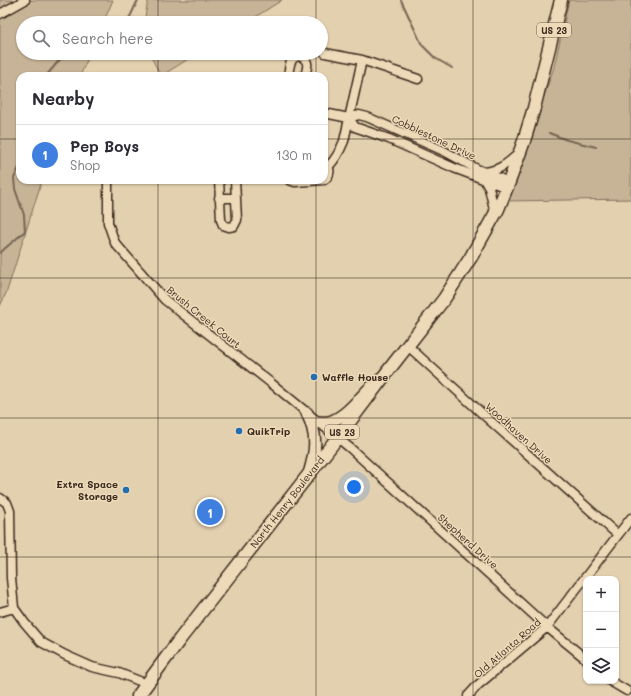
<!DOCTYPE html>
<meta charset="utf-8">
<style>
:root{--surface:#fff;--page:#f2f2f3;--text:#2b2b33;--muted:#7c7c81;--line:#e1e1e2;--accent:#0b8043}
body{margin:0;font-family:Mali,sans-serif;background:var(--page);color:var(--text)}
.controls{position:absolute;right:12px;bottom:12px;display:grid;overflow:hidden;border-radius:8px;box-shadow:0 1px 3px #0004}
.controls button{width:36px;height:36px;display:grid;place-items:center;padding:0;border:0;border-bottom:1px solid var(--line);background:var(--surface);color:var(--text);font:20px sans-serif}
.you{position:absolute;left:354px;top:487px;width:14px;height:14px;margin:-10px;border:3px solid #fff;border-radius:50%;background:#1a73e8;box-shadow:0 0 0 6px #1a73e833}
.badge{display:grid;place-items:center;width:26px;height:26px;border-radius:50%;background:var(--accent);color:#fff;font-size:13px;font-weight:700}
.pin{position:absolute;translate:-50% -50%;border:2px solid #fff;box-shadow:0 1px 4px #0006}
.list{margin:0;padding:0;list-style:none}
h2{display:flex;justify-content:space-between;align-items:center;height:52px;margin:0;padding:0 16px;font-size:17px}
h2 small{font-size:13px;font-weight:400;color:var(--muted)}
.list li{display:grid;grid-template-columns:26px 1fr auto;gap:12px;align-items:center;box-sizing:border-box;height:60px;padding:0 16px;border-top:1px solid var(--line)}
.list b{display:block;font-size:15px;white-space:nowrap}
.list p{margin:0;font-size:13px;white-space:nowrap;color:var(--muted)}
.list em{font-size:13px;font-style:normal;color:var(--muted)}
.icon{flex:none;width:22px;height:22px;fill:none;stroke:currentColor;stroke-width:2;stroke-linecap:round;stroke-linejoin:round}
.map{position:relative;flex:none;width:631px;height:696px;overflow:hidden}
.search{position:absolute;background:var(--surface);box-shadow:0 1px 3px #0004;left:16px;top:16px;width:312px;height:44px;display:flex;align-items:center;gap:10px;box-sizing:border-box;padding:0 14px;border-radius:22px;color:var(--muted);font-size:15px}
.panel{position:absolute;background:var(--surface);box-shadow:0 1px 3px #0004;left:16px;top:72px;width:312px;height:112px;border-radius:12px}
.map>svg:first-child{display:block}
.green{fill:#c7b497;stroke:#816f5a}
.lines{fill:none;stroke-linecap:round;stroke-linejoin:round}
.stream{stroke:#786552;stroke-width:2}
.minor-casing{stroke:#3b2a1e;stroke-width:11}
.major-casing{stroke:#3b2a1e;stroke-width:14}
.highway-casing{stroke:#3b2a1e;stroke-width:15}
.minor{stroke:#eedab8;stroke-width:8}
.major{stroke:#eedab8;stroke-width:11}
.highway{stroke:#eedab8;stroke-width:12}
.grid{fill:none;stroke:#3b2a1e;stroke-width:1;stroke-opacity:0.55}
.poi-dot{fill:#1f6fb2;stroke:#eedab8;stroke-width:1.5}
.labels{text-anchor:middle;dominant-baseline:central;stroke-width:3;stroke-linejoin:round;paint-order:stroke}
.shield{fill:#eedab8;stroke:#715f4c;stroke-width:1}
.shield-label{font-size:9px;font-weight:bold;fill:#3b2a1e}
.street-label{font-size:10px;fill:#3b2a1e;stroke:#eedab8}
.poi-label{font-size:10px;font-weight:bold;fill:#3b2a1e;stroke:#eedab8;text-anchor:start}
</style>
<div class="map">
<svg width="631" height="696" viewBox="0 0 631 696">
<rect width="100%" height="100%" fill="#e3d0af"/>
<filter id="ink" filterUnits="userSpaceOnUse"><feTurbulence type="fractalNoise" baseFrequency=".025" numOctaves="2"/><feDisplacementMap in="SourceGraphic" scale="8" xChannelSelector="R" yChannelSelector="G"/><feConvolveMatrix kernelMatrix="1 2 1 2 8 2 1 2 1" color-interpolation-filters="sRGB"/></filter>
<g filter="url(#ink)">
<path class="green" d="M0,0H113L103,23H23V53H90L80,76H20V180H42L7,291L0,306Z
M148,0H282L246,23H144Z
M569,0H631V199L506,201L513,187L554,67Z
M149,53H198L161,76Z"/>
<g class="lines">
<path class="stream" d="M401,0L422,45L435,58L452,68
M127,23L138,0
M46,76L62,57L69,53
M549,133L567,140L596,147
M0,253C8,245 17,239 25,231L24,215L15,189L14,178L20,166"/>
<g class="minor-casing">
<path id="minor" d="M0,14L25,0
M325,53L362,60L418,79
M288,76C289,71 289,64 292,60C296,54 305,56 307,63C308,67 306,72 305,76
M324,113L349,118L359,115L367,117L444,151L477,169L509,182
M349,118L355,127L389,139L454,168L507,188
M328,167C336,159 340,151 344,141L362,60
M485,172C500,170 507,164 518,154
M483,178L489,188L495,213
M108,180V223L115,243L165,300L271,383L350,448L547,627L586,659
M219,180L221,220L223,225L229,227L234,226L237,220L235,180
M289,180L295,182L323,180
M324,180C331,175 331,168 325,163
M219,198H236
M408,346L486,417L618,535
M0,498L7,503L10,511L11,578L14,608L24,622L41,642L65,655L92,667L119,673L147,684
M0,612L14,608
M610,681L627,691
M468,696L478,685L547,627L631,518"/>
</g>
<g class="major-casing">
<path id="major" d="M307,413C318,436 316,450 309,474
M319,422C323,422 328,423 332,421C347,415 359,399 371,387"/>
</g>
<g class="highway-casing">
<path id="highway" d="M138,696L180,639L338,437L391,367L444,299L471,257L498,209L509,182L524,141L534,108L561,0"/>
</g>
<use href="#minor" class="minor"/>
<use href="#major" class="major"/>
<use href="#highway" class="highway"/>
</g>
</g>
<path class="grid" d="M158,0V23M316,0V23M473,0V696M158,53V76M316,53V76M0,139H20M324,139H631M158,180V696M316,180V696M0,278H631M0,418H631M0,557H631"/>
<g class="poi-dot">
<circle cx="314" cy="377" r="4"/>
<circle cx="239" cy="431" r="4"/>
<circle cx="126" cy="490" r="4"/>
</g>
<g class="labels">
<g class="shield">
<rect x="537" y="23" width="34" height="14" rx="3"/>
<rect x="325" y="425" width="34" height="14" rx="3"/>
</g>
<g class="shield-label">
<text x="554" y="30">US 23</text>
<text x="342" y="432">US 23</text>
</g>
<g class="street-label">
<text transform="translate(434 137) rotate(25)">Cobblestone Drive</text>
<text transform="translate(204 317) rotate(39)">Brush Creek Court</text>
<text transform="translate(519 433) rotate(42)">Woodhaven Drive</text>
<text transform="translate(287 502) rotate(-52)">North Henry Boulevard</text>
<text transform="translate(468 541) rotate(42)">Shepherd Drive</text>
<text transform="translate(507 648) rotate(-41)">Old Atlanta Road</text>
</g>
<g class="poi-label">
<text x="322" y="377">Waffle House</text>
<text x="247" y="431">QuikTrip</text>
<text x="118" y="484" text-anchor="end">Extra Space<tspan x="118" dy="12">Storage</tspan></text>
</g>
</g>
</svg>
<div class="controls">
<button>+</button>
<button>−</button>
<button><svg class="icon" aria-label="layers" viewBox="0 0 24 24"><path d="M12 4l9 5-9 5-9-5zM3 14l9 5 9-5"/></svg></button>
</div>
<div class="you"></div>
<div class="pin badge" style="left:210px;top:512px;background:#3f7fe0">1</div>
<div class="search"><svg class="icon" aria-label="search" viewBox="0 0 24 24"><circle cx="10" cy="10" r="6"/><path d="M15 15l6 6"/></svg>Search here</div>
<section class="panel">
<h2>Nearby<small></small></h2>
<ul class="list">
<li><span class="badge" style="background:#3f7fe0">1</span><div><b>Pep Boys</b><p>Shop</p></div><em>130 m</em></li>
</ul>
</section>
</div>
